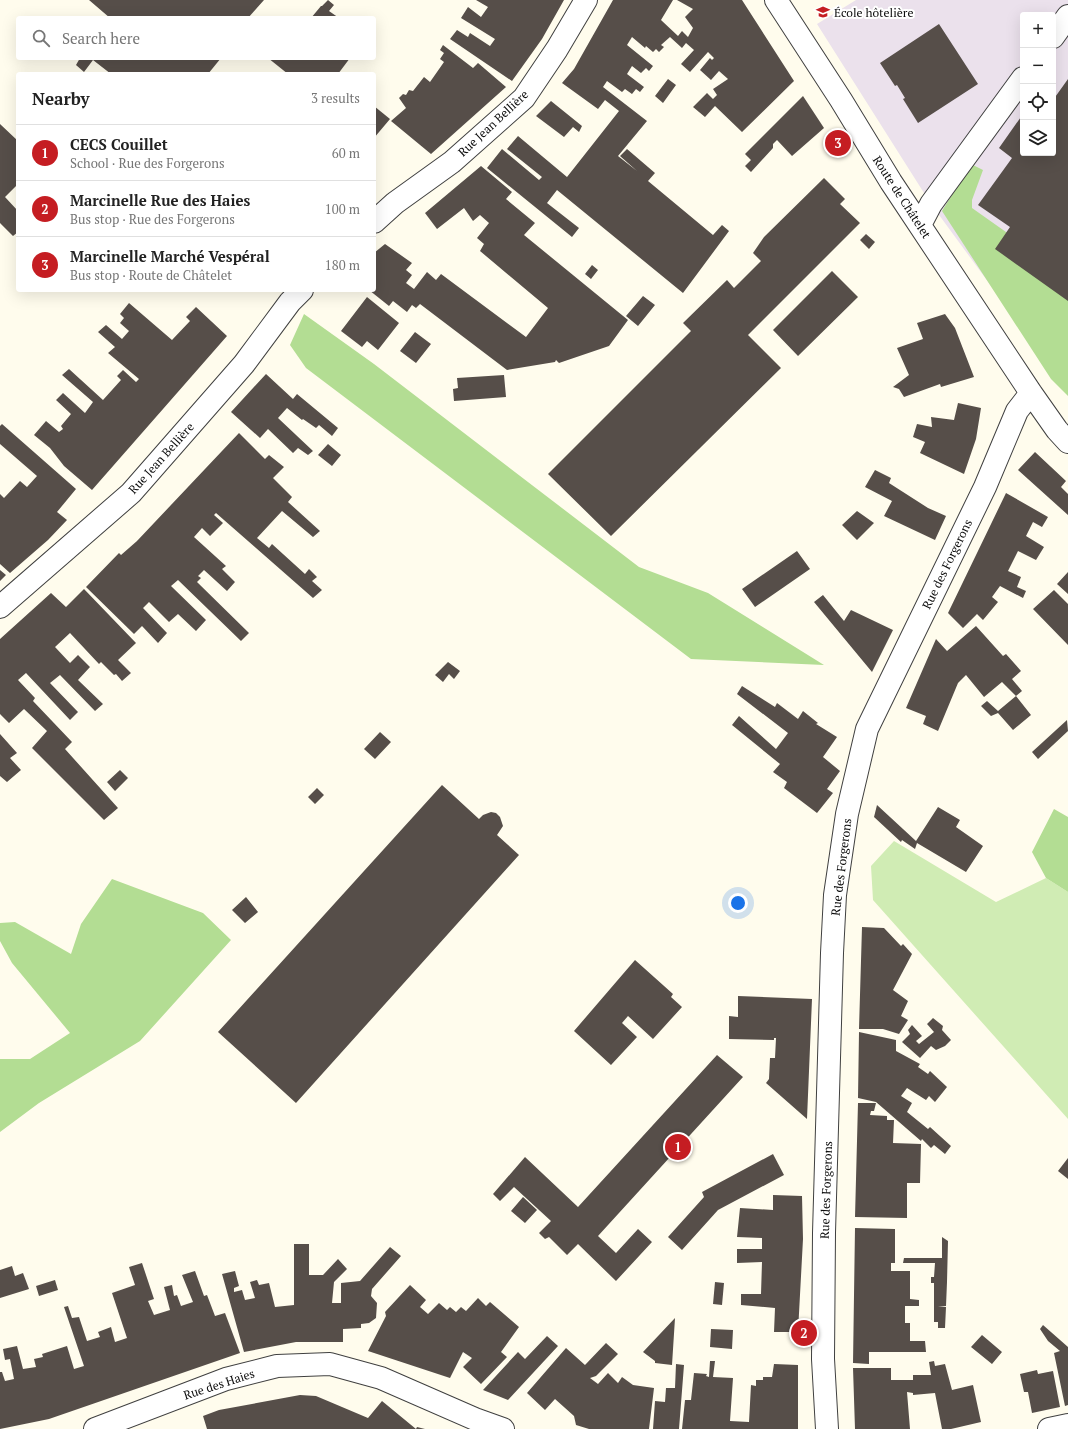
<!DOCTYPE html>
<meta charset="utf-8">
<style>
:root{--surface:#fff;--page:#f6f6f6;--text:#222;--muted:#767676;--line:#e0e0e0;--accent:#c51d22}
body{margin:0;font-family:"PT Serif",serif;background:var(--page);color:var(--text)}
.controls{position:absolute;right:12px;top:12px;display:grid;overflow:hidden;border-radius:4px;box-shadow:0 4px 16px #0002}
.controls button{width:36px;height:36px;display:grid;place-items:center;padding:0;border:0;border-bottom:1px solid var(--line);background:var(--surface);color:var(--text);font:20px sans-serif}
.you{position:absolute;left:738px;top:903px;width:14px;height:14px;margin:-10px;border:3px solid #fff;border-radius:50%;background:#1a73e8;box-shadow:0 0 0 6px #1a73e833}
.badge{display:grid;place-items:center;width:26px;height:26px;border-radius:50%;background:var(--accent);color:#fff;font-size:13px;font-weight:700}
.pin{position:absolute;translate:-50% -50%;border:2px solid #fff;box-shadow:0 1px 4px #0006}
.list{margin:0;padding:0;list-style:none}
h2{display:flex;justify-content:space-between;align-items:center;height:52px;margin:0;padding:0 16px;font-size:17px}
h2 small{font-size:13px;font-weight:400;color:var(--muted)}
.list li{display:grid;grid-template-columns:26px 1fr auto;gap:12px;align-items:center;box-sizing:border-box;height:56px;padding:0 16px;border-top:1px solid var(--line)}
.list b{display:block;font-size:15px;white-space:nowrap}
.list p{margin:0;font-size:13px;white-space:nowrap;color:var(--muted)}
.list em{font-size:13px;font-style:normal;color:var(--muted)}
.icon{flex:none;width:22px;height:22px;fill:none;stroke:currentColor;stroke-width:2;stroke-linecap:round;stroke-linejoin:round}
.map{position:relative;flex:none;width:1068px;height:1429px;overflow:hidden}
.search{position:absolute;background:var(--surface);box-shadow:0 4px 16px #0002;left:16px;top:16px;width:360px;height:44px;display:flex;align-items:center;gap:10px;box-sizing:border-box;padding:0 14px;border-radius:4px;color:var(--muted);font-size:15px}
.panel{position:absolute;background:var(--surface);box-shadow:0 4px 16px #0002;left:16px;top:72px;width:360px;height:220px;border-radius:4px}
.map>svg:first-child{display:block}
.industrial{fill:#ebe1ec;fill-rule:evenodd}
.green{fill:#d0ecb4}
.forest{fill:#b3dd93}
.building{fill:#564e49}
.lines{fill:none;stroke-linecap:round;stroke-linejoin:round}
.minor-casing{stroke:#404040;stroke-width:24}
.minor{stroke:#fff;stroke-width:22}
.labels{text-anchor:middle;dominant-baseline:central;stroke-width:4;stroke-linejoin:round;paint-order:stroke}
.poi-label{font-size:12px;fill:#0d0d0d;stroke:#fff;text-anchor:start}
.street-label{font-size:12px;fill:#0d0d0d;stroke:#fff}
</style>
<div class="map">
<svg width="1068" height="1429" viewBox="0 0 1068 1429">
<rect width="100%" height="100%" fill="#fffced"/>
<path class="industrial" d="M856,0H1068V391L931,204L817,24ZM1023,15H1053V153H1023Z"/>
<path class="green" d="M894,841L996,902L1046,878L1068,892V1119L873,900L871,866Z"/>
<path class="forest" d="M971,164L983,170L972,200V208L1068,276V396L1051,379L942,211Z
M304,314L374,364L639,567L708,593L824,665L691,659L306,368L290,345Z
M1054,809L1068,817V892L1046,878L1032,852Z
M112,879L203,913L231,940L140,1041L39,1103L0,1132V1059H30L70,1033L12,963L0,941V923L15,922L71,954L81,924Z"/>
<path class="building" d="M89,0H264L248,18H110Z
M328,0L334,5L329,11L339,18H311L321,6H322Z
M476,0H564L542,39L512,81L450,39L457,30L468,37L470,33L490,46L495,39L461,18L468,7L481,17L488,7Z
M613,0H673L661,20L678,36L682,31L688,37L693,28L685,17L693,9L677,0H742L794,81L742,132L715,106L705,117L693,107L707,93L713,99L717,95L713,89L728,79L719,71L711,80L700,70L710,58L712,60L714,58L708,52L690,72L681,64L694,50L686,43L682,48L670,37L661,45L664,47L659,52L656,49L653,52L646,46L645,48L632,37L627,45L653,66L649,71L646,68L641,73L632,66L627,74L644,87L640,92L636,89L632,94L625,89L622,92L607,81L603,87L647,121L618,156L637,171L620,156L627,149L655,173L648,181L713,235L722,225L729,231L683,293L557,190L547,203L579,228L572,237L487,168L502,149L539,180L542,177L507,149L518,136L567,177L619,111L605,100L598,109L562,83L574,69Z
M939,24L978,84L918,123L903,99L905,98L897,85L895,86L880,63Z
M443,45L473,68L478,63L506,87L431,154L391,121L406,108L399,98L403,94L406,95L409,90L413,91L424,77L430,82L444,62L440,59L444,53L440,50Z
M80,58H221L208,74H111L93,60L84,72L76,65Z
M268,58H350L338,74H288Z
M668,79L676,85L663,103L655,96Z
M1068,79V301L995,249L1010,227L978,205L1012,158L999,148L1023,114V153H1053V100Z
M803,96L824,128L792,156L777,140L773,144V148L751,172L745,166L751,160L745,154Z
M551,101L582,126L579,132L573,127L564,137L536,116Z
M374,106L390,119L374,138Z
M0,124L18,141V184L5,197L18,211V232L13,236L0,223Z
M481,166L512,192L506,199L535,223L524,235L628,320L609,346L559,363L556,360L555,362L507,370L420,304L416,308L412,305L407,312L393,301L389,306L369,290H374V253L385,244L412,263L406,270L412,275L406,283L414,289L427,272L436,280L441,274L526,337L548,308L480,251L484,244L477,238L489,223L480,215L473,221L464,208L437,229L425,213Z
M824,178L845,199L840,204L860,223L748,335L781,368L611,536L548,474L691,331L683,323L727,280L734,288L761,261L753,253L764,237Z
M866,234L875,242L869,249L860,240Z
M592,265L598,270L591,279L585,274Z
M832,271L858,297L798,356L773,330Z
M643,296L655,305L638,326L626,316Z
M367,297L399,323L378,350L367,341L362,347L341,331Z
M129,303L172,340L190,321L186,317L196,307L227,336L92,490L64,466L50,448L34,435L46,421L59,432L63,429L61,426L71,414L56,400L63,393L85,413L93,402L62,375L69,369L103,400L121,380L117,376L123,370L136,382L139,379L108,353L115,347L98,332L106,325L122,339L129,331L120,323L124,318L120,314Z
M945,314L955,328L974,377L941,387L940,384L904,397L899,389L893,387L909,375L897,348L923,339L917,323Z
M415,332L431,344L416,363L400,351Z
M266,374L293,399L297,394L338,428L332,436L319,425L316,428L303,419L302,420L287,408L278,418L313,451L308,455L298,448L293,453L268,429L260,438L231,412Z
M504,375L506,397L454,401L453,389L458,388L457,378Z
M958,403L981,408L976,439L964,474L920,453L925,442L913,437L917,424L932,427L931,417L954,420Z
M2,424L76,489L57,512L67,520L48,540L10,573L0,564V494L4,498L20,481L27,487L37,476L0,444V426Z
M239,433L265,459L269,455L284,467L273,478L292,497L288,502L320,531L313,537L282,511L257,538L269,548L272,544L305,574L309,569L317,577L312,581L322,590L313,598L216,513L214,515L223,523L210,536L202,528L194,537L226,566L222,569L235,582L227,591L204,570L198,576L201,578L197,582L249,633L241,641L178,580L171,586L206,620L196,631L178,614L169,622L149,602L143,608L167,633L158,643L142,626L134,634L86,587L119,553L121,555L137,541Z
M328,444L341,455L332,466L318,455Z
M1035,452L1066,481L1061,487L1068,494V515L1018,470Z
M875,470L891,478L889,483L928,508L946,516L935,540L884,516L892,501L865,487Z
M1006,493L1048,517L1042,527L1033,522L1026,536L1044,547L1036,560L1018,551L1008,571L1021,577L1017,587L1026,591L1023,598L1000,586L992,597L998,602L983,620L977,614L963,628L948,613Z
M857,511L874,523L857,540L842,525Z
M797,551L810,569L755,607L742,589Z
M0,570L6,575L0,581Z
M1068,572V594L1057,584Z
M84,589L136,643L118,660L131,673L122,681L116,674L114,675L101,662L99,664L70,633L55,647L70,663L78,655L90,667L78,680L103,704L95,711L60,675L50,683L78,712L70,720L26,673L18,680L35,698L33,701L72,742L65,749L118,808L104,820L32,748L47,731L24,709L9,723L0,714V639L51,593L66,607Z
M1054,590L1068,604V645L1033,609Z
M823,595L844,621L851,610L893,630L872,672L814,602Z
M976,626L1003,656L1006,654L1021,671L1012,679L1022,691L1016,696L1002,682L984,697L966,675L958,683L938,731L923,724L926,716L906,708L936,639L947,651Z
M448,662L460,671L454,679L449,674L443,682L435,675Z
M742,686L775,707L777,703L798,719L803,711L818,723L816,724L837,737L823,757L840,771L827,789L833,793L817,813L784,788L787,782L773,772L780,764L732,725L739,716L776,749L788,733L737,694Z
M1016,696L1031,715L1013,730L998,713L991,716L981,706L987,701L998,711Z
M1067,720L1068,731L1038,759L1032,752Z
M380,732L391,742L375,759L364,749Z
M0,734L17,753L10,758L21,770L7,782L0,776Z
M120,770L128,778L115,791L107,782Z
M442,785L479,819L483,815L491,812L496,813L500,817L503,826L497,835L519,855L296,1103L218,1032Z
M317,788L324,795L315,804L308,797Z
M877,805L916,841L938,807L960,820L956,827L983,846L966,872L917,843L915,849L902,840L901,842L874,817Z
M246,897L258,912L245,923L232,910Z
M862,927L884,928L901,946L903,944L912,954L893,990L908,1001L901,1016L908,1020L899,1034L883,1029H859Z
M635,960L673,994L671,997L682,1007L653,1039L628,1016L622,1023L637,1037L611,1065L574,1031Z
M738,996L812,999L807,1119L766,1083L769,1079L770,1058H775L776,1038H774V1040L729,1039V1016L738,1017Z
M933,1018L943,1026L942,1030L951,1040L945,1046L936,1050L931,1046L920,1058L902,1042L910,1034L908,1030L912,1025L922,1036L916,1041L919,1044L934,1032L927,1024Z
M859,1032L896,1040V1051L920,1064L918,1067L928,1074L930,1071L947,1087L935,1102L929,1096L926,1100L907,1088L901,1096L912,1103L907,1112L928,1129L930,1127L951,1146L945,1154L934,1145L931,1148L922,1139L921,1141L876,1102L858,1098Z
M717,1055L743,1077L598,1236L616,1253L638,1229L652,1242L616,1281L578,1244L567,1255L549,1237L545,1239L539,1233L551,1221L514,1187L500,1201L493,1194L525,1157L578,1207Z
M858,1103H876L874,1111H871L870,1115L887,1116V1120H894L893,1143L921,1144L920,1183H907V1218L855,1217Z
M773,1154L784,1175L718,1210L682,1250L668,1237L704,1197L702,1192Z
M1068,1158V1179L1058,1171Z
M773,1195L802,1196L803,1239L798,1332H774L775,1308L741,1305V1294H761L762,1262L737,1263V1249H762V1238L737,1237L740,1208L773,1210Z
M523,1197L537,1210L525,1223L511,1211Z
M855,1228L895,1229V1263H891V1271H910V1299L919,1300V1306H905V1323H910V1341H925L926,1352H869V1364L853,1363Z
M942,1237L948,1241L947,1282L946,1306H938L946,1307L945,1328H938V1322H934V1283H931V1277H934L935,1263H903L904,1258H942Z
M294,1244H309V1275H323L338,1259L347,1269L334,1282L332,1303H341V1283L360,1281L390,1247L401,1256L372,1289L371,1296L377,1303L376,1318L369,1323L361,1324V1328L343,1329V1342H296L244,1352L222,1274L235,1271L239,1286L234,1288V1292L242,1290L245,1300L255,1298L250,1282L257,1280L259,1285L269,1283L275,1307L294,1305Z
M142,1263L154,1299L148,1301L154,1315L170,1310L164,1287L172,1285L174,1296L177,1295L181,1306L193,1302L182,1275L195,1271L204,1296L207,1295L215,1316L225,1313L240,1353L49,1419L0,1429V1372H2L5,1381L14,1379L10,1359L5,1360L3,1349L17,1346L23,1369L36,1367L34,1359L43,1357L42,1354L67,1346L74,1369L84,1366L64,1307L68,1306L72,1318L79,1317L87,1341L100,1337L98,1332L111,1327L115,1342L127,1338L112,1293L135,1285L129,1267Z
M12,1266L15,1276L23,1273L29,1289L0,1298V1270Z
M55,1280L58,1290L39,1296L36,1286Z
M715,1282L724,1283L722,1305L713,1304Z
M410,1285L426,1300L420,1307L428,1314L439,1303L447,1310L450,1307L456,1312L461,1307L466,1311L478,1298L486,1306L490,1302L519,1327L501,1352L507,1357L481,1384L463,1367L472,1358L463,1352L450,1378L368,1351L386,1316L385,1312Z
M675,1318L672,1365L655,1363V1361L643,1352Z
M1043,1325L1068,1347V1405L1065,1406L1054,1353L1060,1351L1048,1341L1040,1329Z
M711,1329L733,1330L732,1349L710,1347Z
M982,1335L1002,1352L992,1364L971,1347Z
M547,1336L558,1346L508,1400L483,1390L518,1352L525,1359Z
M606,1343L618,1354L596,1376L590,1378L598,1384L608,1373L618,1383L622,1377L633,1385L654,1388L649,1429H589L576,1425L574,1416L555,1399L545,1410L527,1393L566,1348L585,1365Z
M710,1361H715L713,1377L733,1378L730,1421L749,1422L751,1385L756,1386V1380H763V1377H772L774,1364L798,1365V1429H682L685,1400H691L694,1373L707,1374L706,1376L709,1377Z
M934,1361L935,1366L945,1364L952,1390L973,1385L981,1422L951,1429H942L935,1393L913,1395V1393L907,1392L910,1429H855L853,1368H891V1380H913V1375H931L929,1362Z
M676,1364L684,1365L679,1429H653L655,1401L665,1402L666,1388H675Z
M1037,1370L1038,1374L1053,1371L1060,1407L1032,1413L1028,1392H1024L1020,1374Z
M300,1395L316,1396L368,1418L382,1401L416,1429L417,1427L425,1429H207L203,1416L219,1410Z"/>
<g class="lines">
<g class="minor-casing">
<path id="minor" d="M776,0L841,100L891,182L1031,393L1057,430L1068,442
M1053,37L1068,16
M374,222L395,203L452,162L524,98L557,49L586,0
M920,225L931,204L1023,78
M0,607L131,493L244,364L290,302L302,290
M95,1429L226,1379L277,1366L330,1364L381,1378L475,1419L503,1429
M827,1429L823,1359L824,1233L832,953L835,895L847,814L867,729L985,487L1017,411L1031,393
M1049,1429L1068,1425"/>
</g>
<use href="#minor" class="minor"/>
</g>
<defs>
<g id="school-bare" transform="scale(1.08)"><path d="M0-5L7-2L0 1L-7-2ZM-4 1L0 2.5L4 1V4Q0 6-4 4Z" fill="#c51d22" stroke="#fff" stroke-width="2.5" paint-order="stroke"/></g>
</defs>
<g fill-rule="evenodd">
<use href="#school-bare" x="823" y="12"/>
</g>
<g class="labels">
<g class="poi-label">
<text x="834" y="12">École hôtelière</text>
</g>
<g class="street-label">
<text transform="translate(493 123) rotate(-43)">Rue Jean Bellière</text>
<text transform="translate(902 197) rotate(57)">Route de Châtelet</text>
<text transform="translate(161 458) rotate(-48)">Rue Jean Bellière</text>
<text transform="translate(947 564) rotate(-64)">Rue des Forgerons</text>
<text transform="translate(841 867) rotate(-83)">Rue des Forgerons</text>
<text transform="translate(826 1190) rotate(-88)">Rue des Forgerons</text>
<text transform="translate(219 1384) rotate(-18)">Rue des Haies</text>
</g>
</g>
</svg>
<div class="controls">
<button>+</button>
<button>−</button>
<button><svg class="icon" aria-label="locate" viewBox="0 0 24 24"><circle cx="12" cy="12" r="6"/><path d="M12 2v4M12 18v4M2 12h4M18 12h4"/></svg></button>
<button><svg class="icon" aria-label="layers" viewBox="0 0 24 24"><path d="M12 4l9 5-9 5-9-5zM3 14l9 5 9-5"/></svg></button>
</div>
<div class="you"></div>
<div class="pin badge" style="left:678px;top:1147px">1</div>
<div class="pin badge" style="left:804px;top:1333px">2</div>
<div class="pin badge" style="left:838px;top:143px">3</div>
<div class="search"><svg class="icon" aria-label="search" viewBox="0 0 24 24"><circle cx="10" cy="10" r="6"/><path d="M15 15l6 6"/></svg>Search here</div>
<section class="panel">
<h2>Nearby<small>3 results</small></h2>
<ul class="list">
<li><span class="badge">1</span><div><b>CECS Couillet</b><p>School · Rue des Forgerons</p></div><em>60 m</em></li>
<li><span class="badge">2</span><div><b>Marcinelle Rue des Haies</b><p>Bus stop · Rue des Forgerons</p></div><em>100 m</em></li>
<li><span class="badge">3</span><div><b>Marcinelle Marché Vespéral</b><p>Bus stop · Route de Châtelet</p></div><em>180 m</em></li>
</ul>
</section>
</div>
